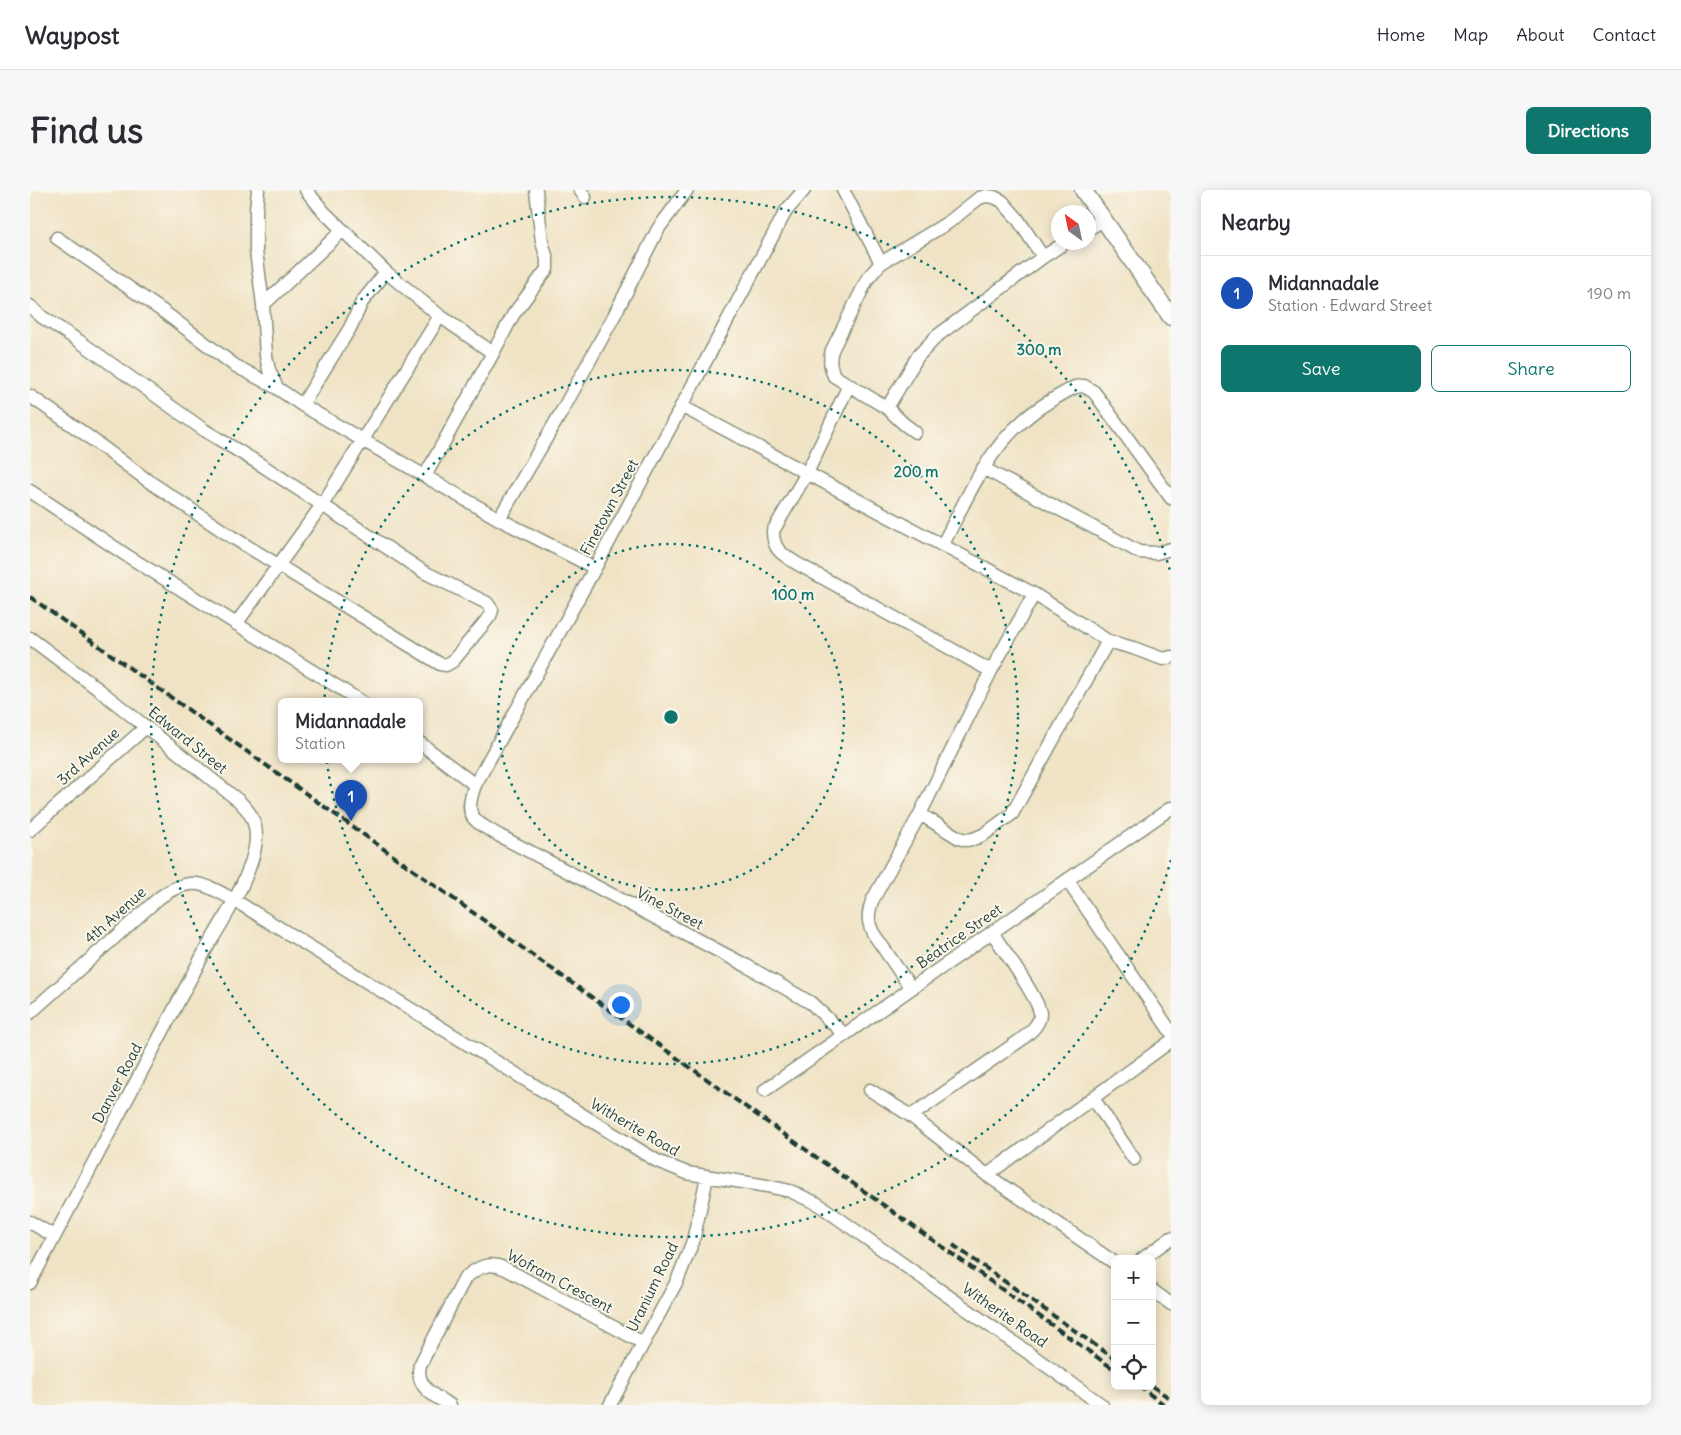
<!DOCTYPE html>
<meta charset="utf-8">
<style>
:root{--surface:#fff;--page:#f7f7f7;--text:#2b2b33;--muted:#7c7c81;--line:#e1e1e2;--accent:#0f766e}
body{margin:0;font-family:Delius,sans-serif;background:var(--page);color:var(--text)}
.controls{position:absolute;right:15px;bottom:15px;display:grid;overflow:hidden;border-radius:8px;box-shadow:0 2px 12px #0003}
.controls button{width:45px;height:45px;display:grid;place-items:center;padding:0;border:0;border-bottom:1px solid var(--line);background:var(--surface);color:var(--text);font:25px sans-serif}
.compass{position:absolute;left:1021px;top:15px;width:45px;height:45px;border-radius:50%;background:var(--surface);box-shadow:0 2px 12px #0003;rotate:327deg}
.you{position:absolute;left:590px;top:814px;width:18px;height:18px;margin:-12px;border:4px solid #fff;border-radius:50%;background:#1a73e8;box-shadow:0 0 0 8px #1a73e833}
.badge{display:grid;place-items:center;width:32px;height:32px;border-radius:50%;background:var(--accent);color:#fff;font-size:16px;font-weight:700}
.pin{position:absolute;translate:-50% -41px;filter:drop-shadow(0 1px 2px #0008)}
.pin::after{content:'';position:absolute;top:26px;width:18px;height:15px;background:inherit;clip-path:polygon(0 0,100% 0,50% 100%)}
.popup{position:absolute;left:248px;top:508px;width:145px;height:65px;box-sizing:border-box;display:grid;place-content:center;border-radius:8px;background:var(--surface);filter:drop-shadow(0 1px 4px #0005);font-size:16px;white-space:nowrap;color:var(--muted)}
.popup b{font-size:19px;color:var(--text)}
.popup::after{content:'';position:absolute;left:50%;top:100%;margin-left:-10px;border:10px solid transparent;border-top-color:var(--surface)}
.list{margin:0;padding:0;list-style:none}
h2{display:flex;justify-content:space-between;align-items:center;height:65px;margin:0;padding:0 20px;font-size:21px}
h2 small{font-size:16px;font-weight:400;color:var(--muted)}
.list li{display:grid;grid-template-columns:32px 1fr auto;gap:15px;align-items:center;box-sizing:border-box;height:75px;padding:0 20px;border-top:1px solid var(--line)}
.list b{display:block;font-size:19px;white-space:nowrap}
.list p{margin:0;font-size:16px;white-space:nowrap;color:var(--muted)}
.list em{font-size:16px;font-style:normal;color:var(--muted)}
.actions{display:flex;gap:10px;padding:15px 20px}
.actions a{flex:1;padding:11px 0;border:1px solid var(--accent);border-radius:8px;text-align:center;font-size:18px;color:var(--accent)}
.actions .main{background:var(--accent);color:#fff}
.icon{flex:none;width:28px;height:28px;fill:none;stroke:currentColor;stroke-width:2;stroke-linecap:round;stroke-linejoin:round}
.map{position:relative;flex:none;width:1141px;height:1215px;overflow:hidden;border-radius:8px}
header{display:flex;align-items:center;gap:30px;box-sizing:border-box;height:70px;padding:0 25px;background:var(--surface);border-bottom:1px solid var(--line)}
header strong{font-size:24px}
nav{display:flex;gap:28px;margin-inline-start:auto;font-size:18px}
.intro{display:flex;align-items:center;justify-content:space-between;box-sizing:border-box;height:120px;padding:0 30px}
h1{margin:0;font-size:35px}
.button{padding:12px 22px;border-radius:8px;background:var(--accent);color:#fff;font-size:18px;font-weight:700}
main{display:flex;gap:30px;padding:0 30px}
aside{flex:1;background:var(--surface);border-radius:8px;box-shadow:0 2px 12px #0003}
.map>svg:first-child{display:block}
.lines{fill:none;stroke-linecap:round;stroke-linejoin:round}
.minor-casing{stroke:#88907c;stroke-width:15}
.tertiary-casing{stroke:#88907c;stroke-width:19}
.minor{stroke:#fff;stroke-width:12}
.tertiary{stroke:#fff;stroke-width:16}
.rail{stroke:#1f3d34;stroke-width:4;stroke-dasharray:8 4;stroke-linecap:butt}
.ring{fill:none;stroke:#0f766e;stroke-width:2.5;stroke-dasharray:2.5 5}
.labels{text-anchor:middle;dominant-baseline:central;stroke-width:4;stroke-linejoin:round;paint-order:stroke}
.street-label{font-size:15px;fill:#1f3d34;stroke:#fbf7ec}
.centre{fill:#0f766e;stroke:#fbf7ec;stroke-width:2.5}
.ring-label{font-size:15px;text-anchor:middle;font-weight:bold;fill:#0f766e;stroke:#fbf7ec;stroke-width:4;stroke-linejoin:round;paint-order:stroke}
</style>
<header>
<strong>Waypost</strong>
<nav><a>Home</a><a>Map</a><a>About</a><a>Contact</a></nav>
</header>
<div class="intro"><h1>Find us</h1><a class="button">Directions</a></div>
<main>
<div class="map">
<svg width="1141" height="1215" viewBox="0 0 1141 1215">
<rect width="100%" height="100%" fill="#fbf7ec"/>
<filter id="ink" filterUnits="userSpaceOnUse"><feTurbulence type="fractalNoise" baseFrequency=".02" numOctaves="2"/><feDisplacementMap in="SourceGraphic" scale="10" xChannelSelector="R" yChannelSelector="G"/><feConvolveMatrix kernelMatrix="1 2 1 2 8 2 1 2 1" color-interpolation-filters="sRGB"/></filter>
<filter id="wash" filterUnits="userSpaceOnUse"><feTurbulence type="fractalNoise" baseFrequency=".0096" numOctaves="4" result="noise"/><feDisplacementMap in="SourceGraphic" scale="20" xChannelSelector="R" yChannelSelector="G"/><feGaussianBlur stdDeviation="1.12" result="paint"/><feColorMatrix in="noise" values="0 0 0 0 0 0 0 0 0 0 0 0 0 0 0 0 0 1.4 0 .05"/><feComposite in="paint" operator="in"/></filter>
<g filter="url(#wash)">
<rect width="100%" height="100%" fill="#f0e3c5"/>
</g>
<g filter="url(#ink)">
<g class="lines">
<g class="minor-casing">
<path id="minor" d="M228,0L226,20V61L233,115L236,166L239,180L247,198
M276,0L294,22L356,82L410,126L463,163
M550,0L555,7
M774,0L756,21L565,378L445,595C433,628 443,630 470,646L717,776L781,813L815,845
M813,0L851,73L838,88L802,160C799,170 800,176 804,186L857,218L888,166L907,146L1013,67L1036,52
M1058,39L1074,30
M27,48L134,122L204,175L247,198L272,215L469,329L565,378
M851,73L919,32L949,8L956,6L964,7L972,11L987,28L1013,67
M233,115L313,40
M0,116L12,127L49,151L174,240L233,276L394,382L457,413L462,420L460,426L423,471L416,475L410,474L202,347L117,290L52,242L0,206
M819,195L777,283L743,341C743,360 752,364 766,373L961,481
M272,215L320,138L332,112L356,82
M651,216L1004,404L1078,451L1103,458L1133,469L1141,467
M857,218L874,234L885,242
M953,278L1109,362L1126,363L1141,359
M395,286L463,163L483,125L517,79V69L512,52L506,0
M0,301L96,365L332,512
M469,329L532,221L584,126L628,39L657,0
M913,354C936,310 955,263 994,230C1008,217 1028,206 1045,197L1054,196L1064,202L1141,308
M206,434L292,315L410,126
M0,448L68,499L209,611C217,619 223,626 225,637C233,670 192,732 175,761L0,1093
M390,553L445,595
M890,624L929,648L936,650L943,649L953,645L982,624L1078,451
M0,640L116,537
M1037,690L1141,842
M962,742C971,757 1010,810 1010,824C1010,835 999,843 992,849L881,926L957,985L1085,1073
M881,798L843,743C837,731 838,723 842,711L890,624L961,481L1004,404
M0,823L129,708C161,685 173,693 204,710L627,971L657,983L737,996L760,1001L788,1014L1072,1215
M735,900L1141,618
M840,900L881,926
M1063,908L1104,969
M957,985L1141,851
M0,1032L24,1046
M1112,1069L1141,1048
M1122,1100L1141,1114
M420,1215C403,1206 385,1196 390,1175L435,1088C448,1077 459,1071 476,1079L613,1153
M580,1215L647,1091L663,1051L677,987"/>
</g>
<g class="tertiary-casing">
<path id="tertiary" d="M1053,0L1141,127"/>
</g>
<use href="#minor" class="minor"/>
<use href="#tertiary" class="tertiary"/>
<path class="rail" d="M0,407L1085,1180
M923,1055L1085,1169
M1108,1196L1135,1215
M1122,1196L1141,1209"/>
</g>
</g>
<g class="ring">
<circle cx="641" cy="527" r="173"/>
<circle cx="641" cy="527" r="347"/>
<path d="M1141 670A520 520 0 1 1 1141 384"/>
</g>
<g class="labels">
<g class="street-label">
<text transform="translate(579 317) rotate(-62)">Finetown Street</text>
<text transform="translate(158 550) rotate(39)">Edward Street</text>
<text transform="translate(58 566) rotate(-42)">3rd Avenue</text>
<text transform="translate(640 718) rotate(28)">Vine Street</text>
<text transform="translate(85 725) rotate(-42)">4th Avenue</text>
<text transform="translate(929 746) rotate(-35)">Beatrice Street</text>
<text transform="translate(87 893) rotate(-62)">Danver Road</text>
<text transform="translate(605 937) rotate(30)">Witherite Road</text>
<text transform="translate(530 1091) rotate(28)">Wofram Crescent</text>
<text transform="translate(622 1097) rotate(-64)">Uranium Road</text>
<text transform="translate(975 1125) rotate(35)">Witherite Road</text>
</g>
</g>
<circle cx="641" cy="527" r="8" class="centre"/>
<g class="ring-label">
<text x="1009" y="165">300 m</text>
<text x="886" y="287">200 m</text>
<text x="763" y="410">100 m</text>
</g>
</svg>
<div class="controls">
<button>+</button>
<button>−</button>
<button><svg class="icon" aria-label="locate" viewBox="0 0 24 24"><circle cx="12" cy="12" r="6"/><path d="M12 2v4M12 18v4M2 12h4M18 12h4"/></svg></button>
</div>
<svg class="compass" viewBox="-18 -18 36 36"><path d="M0-13l5 13h-10z" fill="#e53935"/><path d="M0 13l5-13h-10z" fill="#7c7c81"/></svg>
<div class="you"></div>
<div class="pin badge" style="left:321px;top:631px;background:#1a4fb4">1</div>
<div class="popup"><b>Midannadale</b>Station</div>
</div>
<aside>
<h2>Nearby<small></small></h2>
<ul class="list">
<li><span class="badge" style="background:#1a4fb4">1</span><div><b>Midannadale</b><p>Station · Edward Street</p></div><em>190 m</em></li>
</ul>
<div class="actions"><a class="main">Save</a><a>Share</a></div>
</aside>
</main>
